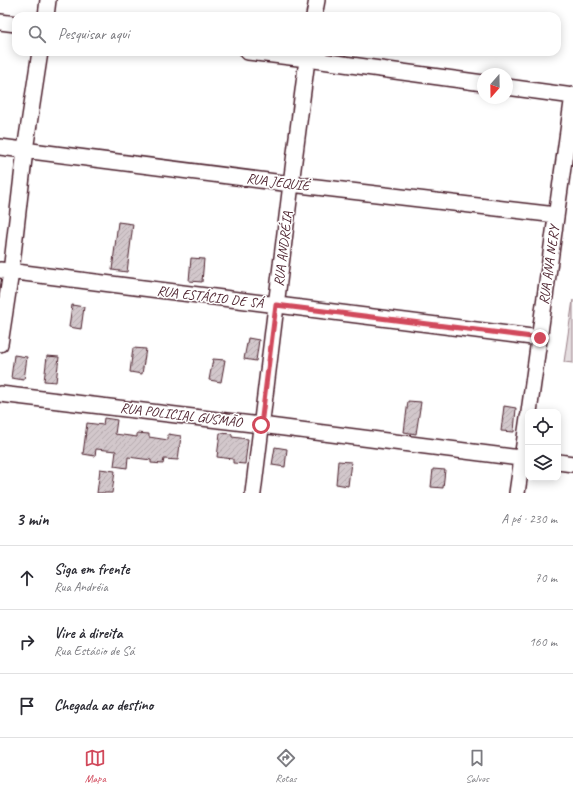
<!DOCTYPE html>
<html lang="pt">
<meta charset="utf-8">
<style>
:root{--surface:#fff;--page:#f7f7f7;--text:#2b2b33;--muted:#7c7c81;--line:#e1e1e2;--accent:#d1495b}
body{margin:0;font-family:Caveat,sans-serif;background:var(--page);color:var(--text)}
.controls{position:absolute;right:12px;bottom:12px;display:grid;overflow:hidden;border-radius:8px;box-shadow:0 2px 10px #0003}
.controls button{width:36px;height:36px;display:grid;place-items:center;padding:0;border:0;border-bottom:1px solid var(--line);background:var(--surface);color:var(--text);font:20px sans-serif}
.compass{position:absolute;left:477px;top:68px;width:36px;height:36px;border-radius:50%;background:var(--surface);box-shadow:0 2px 10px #0003;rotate:200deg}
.stop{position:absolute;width:12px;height:12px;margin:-9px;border:3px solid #d1495b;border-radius:50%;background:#fff}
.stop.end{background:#d1495b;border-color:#fff;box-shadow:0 1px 4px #0008}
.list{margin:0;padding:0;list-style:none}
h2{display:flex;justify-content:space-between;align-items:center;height:52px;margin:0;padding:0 16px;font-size:17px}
h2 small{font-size:13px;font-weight:400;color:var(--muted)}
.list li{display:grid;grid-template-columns:26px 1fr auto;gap:12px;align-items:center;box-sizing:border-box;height:64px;padding:0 16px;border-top:1px solid var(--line)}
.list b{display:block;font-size:15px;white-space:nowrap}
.list p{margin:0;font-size:13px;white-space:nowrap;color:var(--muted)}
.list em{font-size:13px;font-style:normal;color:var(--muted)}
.icon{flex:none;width:22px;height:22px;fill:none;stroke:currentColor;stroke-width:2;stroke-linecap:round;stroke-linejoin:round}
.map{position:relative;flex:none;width:573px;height:493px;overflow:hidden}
.search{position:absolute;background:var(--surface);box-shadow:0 2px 10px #0003;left:12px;right:12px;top:12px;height:44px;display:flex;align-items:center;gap:10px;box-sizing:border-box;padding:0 14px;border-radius:12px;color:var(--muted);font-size:15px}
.sheet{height:244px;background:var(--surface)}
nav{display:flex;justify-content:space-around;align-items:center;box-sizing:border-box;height:56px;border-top:1px solid var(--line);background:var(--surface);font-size:11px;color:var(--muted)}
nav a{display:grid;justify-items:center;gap:2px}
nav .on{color:var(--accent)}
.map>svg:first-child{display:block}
.green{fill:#e5dee0;stroke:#987e86}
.building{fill:url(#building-hatch);stroke:#4a1f2b}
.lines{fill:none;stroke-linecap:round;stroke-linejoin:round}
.minor-casing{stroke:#4a1f2b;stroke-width:18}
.minor{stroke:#fff;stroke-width:15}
.route{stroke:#d1495b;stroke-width:5}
.labels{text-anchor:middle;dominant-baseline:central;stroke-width:3;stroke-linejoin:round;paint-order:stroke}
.street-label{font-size:14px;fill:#4a1f2b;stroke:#fff}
</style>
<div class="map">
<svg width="573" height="493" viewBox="0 0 573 493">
<defs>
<pattern id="building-hatch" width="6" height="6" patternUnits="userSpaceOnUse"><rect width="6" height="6" fill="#d2c7cb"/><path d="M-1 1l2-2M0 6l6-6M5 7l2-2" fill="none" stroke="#b6aaae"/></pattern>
</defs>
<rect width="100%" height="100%" fill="#fff"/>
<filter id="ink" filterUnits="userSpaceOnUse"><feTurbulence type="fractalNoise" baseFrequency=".025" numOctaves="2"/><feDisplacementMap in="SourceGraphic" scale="8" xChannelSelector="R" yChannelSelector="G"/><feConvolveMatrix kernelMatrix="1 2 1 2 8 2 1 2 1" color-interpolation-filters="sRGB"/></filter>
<g filter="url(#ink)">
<path class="green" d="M573,300V363L564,362Z"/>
<path class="building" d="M118,222L133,224L127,272L112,270Z
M191,258L204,259L202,282L189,281Z
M72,305L84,307L81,329L69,327Z
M248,338L259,340L256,361L244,359Z
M133,348L146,349L142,374L130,372Z
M14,355L27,357L24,380L11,378Z
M47,356L59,357L56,382L44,381Z
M213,359L225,360L221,382L209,380Z
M408,401L421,402L416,434L404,432Z
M504,406L516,408L514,432L501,431Z
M104,418L117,420L115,434L137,437V433L149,434V437L168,440V434L181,436L178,460L164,459L163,464L151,463V460L128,457L127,468L114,466L116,451L96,449L95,456L83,454L87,423L103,425Z
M220,433L232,434V437L248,439L245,464L233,463V459L217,457Z
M275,447L287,449L285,467L272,465Z
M338,461L351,462L348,486L336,484Z
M100,469L115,471L112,493H97Z
M433,469L445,470L443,488L431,487Z"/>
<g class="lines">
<g class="minor-casing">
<path id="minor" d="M46,16L48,0
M314,16L317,0
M0,22L16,24
M248,52L307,59L483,83
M507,87L573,96
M0,147L291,184L556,215
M0,270L540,338
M0,344L11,272L25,150L40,52
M0,394L261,425L528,459
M529,412L573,95
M558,462L573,464
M253,493L291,184L308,52
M517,493L528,417"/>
</g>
<use href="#minor" class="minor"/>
</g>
</g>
<g class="lines" filter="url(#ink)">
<path class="route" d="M261,425L276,305L540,338"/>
</g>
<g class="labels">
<g class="street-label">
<text transform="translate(278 182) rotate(7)">RUA JEQUIÉ</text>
<text transform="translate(283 249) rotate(-83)">RUA ANDRÉIA</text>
<text transform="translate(549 265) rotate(-82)">RUA ANA NERY</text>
<text transform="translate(210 297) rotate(7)">RUA ESTÁCIO DE SÁ</text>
<text transform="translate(181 415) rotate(7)">RUA POLICIAL GUSMÃO</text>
</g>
</g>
</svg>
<div class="controls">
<button><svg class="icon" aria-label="locate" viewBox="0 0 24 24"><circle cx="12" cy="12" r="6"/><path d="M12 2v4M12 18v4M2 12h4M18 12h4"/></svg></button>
<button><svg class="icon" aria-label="layers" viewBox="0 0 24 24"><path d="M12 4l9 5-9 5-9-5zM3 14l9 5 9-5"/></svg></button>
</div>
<svg class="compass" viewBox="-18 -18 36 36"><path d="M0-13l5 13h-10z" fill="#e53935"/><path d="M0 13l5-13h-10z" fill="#7c7c81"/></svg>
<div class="stop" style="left:261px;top:425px"></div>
<div class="stop end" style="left:540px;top:338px"></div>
<div class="search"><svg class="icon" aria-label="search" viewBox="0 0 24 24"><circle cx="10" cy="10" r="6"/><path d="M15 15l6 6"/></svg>Pesquisar aqui</div>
</div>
<section class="sheet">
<h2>3 min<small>A pé · 230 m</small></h2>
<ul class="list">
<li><svg class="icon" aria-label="ahead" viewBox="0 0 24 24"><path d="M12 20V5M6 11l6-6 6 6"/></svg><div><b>Siga em frente</b><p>Rua Andréia</p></div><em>70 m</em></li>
<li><svg class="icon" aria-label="right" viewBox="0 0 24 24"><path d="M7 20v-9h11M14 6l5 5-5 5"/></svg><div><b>Vire à direita</b><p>Rua Estácio de Sá</p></div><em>160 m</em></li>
<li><svg class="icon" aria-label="arrive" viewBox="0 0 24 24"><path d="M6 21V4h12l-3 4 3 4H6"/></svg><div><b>Chegada ao destino</b></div></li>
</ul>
</section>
<nav>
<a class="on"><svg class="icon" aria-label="map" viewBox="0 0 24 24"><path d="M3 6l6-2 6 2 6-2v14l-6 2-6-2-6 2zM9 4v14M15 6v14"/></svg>Mapa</a>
<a><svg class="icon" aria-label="directions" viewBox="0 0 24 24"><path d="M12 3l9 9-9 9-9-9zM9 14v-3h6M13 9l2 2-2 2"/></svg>Rotas</a>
<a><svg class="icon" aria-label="saved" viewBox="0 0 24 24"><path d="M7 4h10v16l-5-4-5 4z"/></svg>Salvos</a>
</nav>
